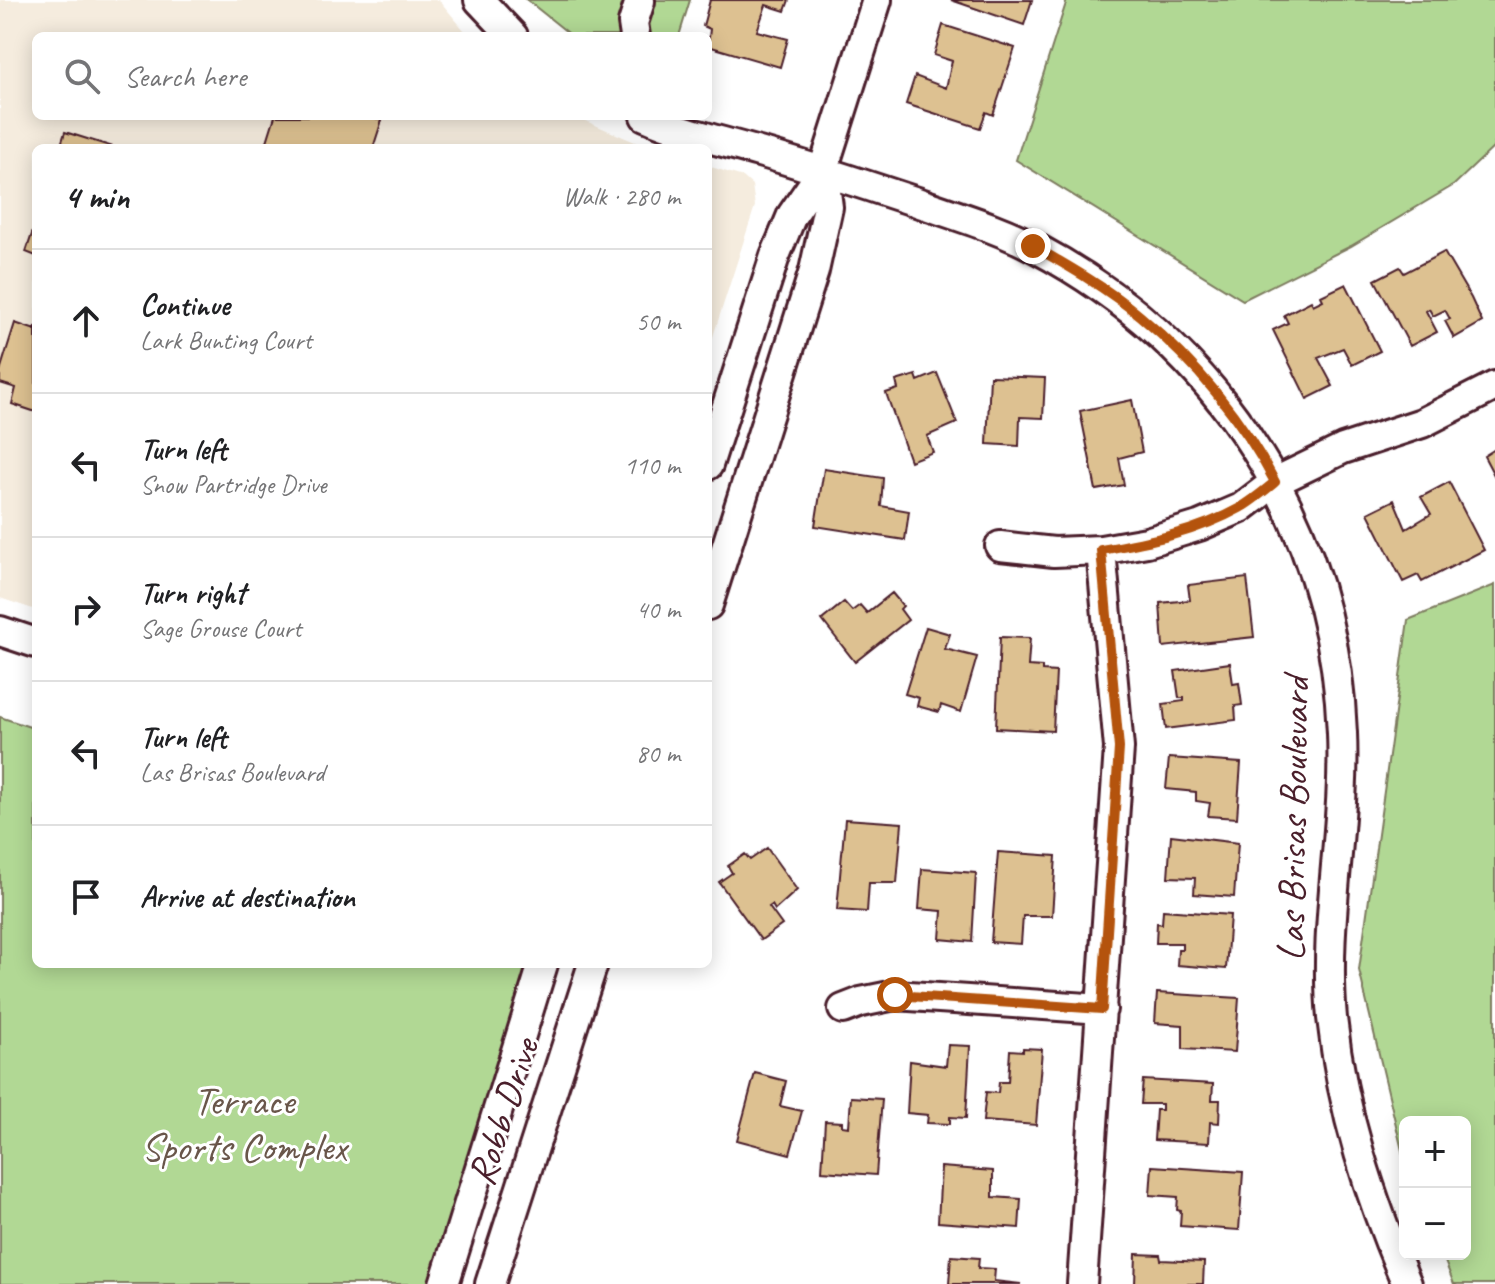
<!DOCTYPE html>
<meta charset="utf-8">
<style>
:root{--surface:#fff;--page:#f6f6f6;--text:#202124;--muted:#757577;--line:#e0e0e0}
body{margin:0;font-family:Caveat,sans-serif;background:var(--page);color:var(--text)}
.controls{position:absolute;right:24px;bottom:24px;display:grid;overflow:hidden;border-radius:12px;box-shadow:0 4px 20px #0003}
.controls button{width:72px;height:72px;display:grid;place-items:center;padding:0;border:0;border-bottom:2px solid var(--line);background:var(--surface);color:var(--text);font:40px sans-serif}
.stop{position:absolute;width:24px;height:24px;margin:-18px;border:6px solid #b45309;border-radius:50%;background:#fff}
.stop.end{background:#b45309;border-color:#fff;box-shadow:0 2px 8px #0008}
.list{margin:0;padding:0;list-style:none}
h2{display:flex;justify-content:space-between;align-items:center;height:104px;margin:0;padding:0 32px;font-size:34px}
h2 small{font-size:26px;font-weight:400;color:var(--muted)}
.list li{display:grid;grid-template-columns:52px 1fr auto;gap:24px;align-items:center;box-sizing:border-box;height:144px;padding:0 32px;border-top:2px solid var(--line)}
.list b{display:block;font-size:30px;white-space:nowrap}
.list p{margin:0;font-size:26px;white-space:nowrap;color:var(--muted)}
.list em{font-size:26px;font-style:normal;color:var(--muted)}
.icon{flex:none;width:44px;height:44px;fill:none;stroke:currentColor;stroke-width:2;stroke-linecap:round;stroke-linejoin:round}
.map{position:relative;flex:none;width:1495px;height:1284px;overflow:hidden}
.search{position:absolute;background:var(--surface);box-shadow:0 4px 20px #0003;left:32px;top:32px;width:680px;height:88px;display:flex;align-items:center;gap:20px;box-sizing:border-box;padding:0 28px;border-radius:12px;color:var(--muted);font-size:30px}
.panel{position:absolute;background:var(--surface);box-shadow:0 4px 20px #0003;left:32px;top:144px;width:680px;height:824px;border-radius:12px}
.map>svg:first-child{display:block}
.built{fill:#f5ecde}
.green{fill:#b1d894;stroke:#7e7c60;stroke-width:2}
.building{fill:#ddc191;stroke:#4a1f2b;stroke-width:2}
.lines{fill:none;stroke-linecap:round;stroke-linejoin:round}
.minor-casing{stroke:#4a1f2b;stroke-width:34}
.minor{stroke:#fff;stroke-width:28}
.route{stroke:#b45309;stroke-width:10}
.labels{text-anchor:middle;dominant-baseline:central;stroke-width:6;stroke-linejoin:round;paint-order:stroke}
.street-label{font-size:40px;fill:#4a1f2b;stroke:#fff}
.park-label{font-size:40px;fill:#69564a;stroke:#fff}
</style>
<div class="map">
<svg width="1495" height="1284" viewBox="0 0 1495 1284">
<rect width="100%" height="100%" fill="#fff"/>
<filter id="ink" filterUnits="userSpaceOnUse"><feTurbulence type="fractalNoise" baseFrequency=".0125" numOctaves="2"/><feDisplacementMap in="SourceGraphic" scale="16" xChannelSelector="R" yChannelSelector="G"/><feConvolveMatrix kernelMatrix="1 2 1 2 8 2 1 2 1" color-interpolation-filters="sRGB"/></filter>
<g filter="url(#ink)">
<path class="built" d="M0,0H439L469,36H36V116H574L649,148H36V610L0,598Z
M708,166L743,177L752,185L755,206L708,352Z"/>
<path class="green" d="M527,0H690L679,36H572Z
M1067,0H1495V142L1493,148L1454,185L1351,246L1243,300L1016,160Z
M1495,585V1284H1454L1442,1254H1465V1122H1405V1163L1359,970L1408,620Z
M0,717L36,729V964H541L433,1284H0Z"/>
<path class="building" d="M710,0H789L785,11L766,5L757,31L788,39L780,67L708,46L710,29L703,26Z
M951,0H1032L1024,25Z
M943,25L1015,48L993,115L986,112L980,128L906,104L915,76L946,88L952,61L934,55Z
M275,116H369L382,120L373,148H265Z
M65,132L113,147L116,148H60Z
M36,222V256L26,252Z
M1444,252L1471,298L1482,322L1454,338L1445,321L1450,319L1445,310L1433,316L1429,309L1426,311L1437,332L1410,346L1375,280L1400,267L1404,273Z
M1346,284L1380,351L1352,365L1343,348L1318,358L1333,386L1307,399L1273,330L1288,323L1284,315L1311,301L1313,305L1323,300L1321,296Z
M15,323L35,330L36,326V412L12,404L16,388L0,383V371Z
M937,373L957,423L927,436L933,452L910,461L886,393L898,389L896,381L916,375L918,381Z
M990,376L1045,378L1043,418L1020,417L1019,446L987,444Z
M1132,400L1142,452L1119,458L1124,485L1096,490L1080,411Z
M1495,449V477L1484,456Z
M824,469L883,478L881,506L909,511L905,540L815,526Z
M1449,482L1484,550L1422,582L1418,575L1403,582L1368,513L1394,500L1406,529L1431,514L1421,497Z
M1247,578L1254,637L1163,647L1160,603L1190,600L1188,585Z
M892,593L903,606L900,609L908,620L855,662L822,620L844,602L852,611L860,605L867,613Z
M926,627L950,634L945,649L977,657L961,712L941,705L939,712L917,706L919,698L905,694Z
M1000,637L1030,638L1028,666L1042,667V671L1056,672L1053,731L996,728Z
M1230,663L1233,684L1239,683L1242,705L1235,706L1236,720L1166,729L1163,704L1184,701V698H1179L1175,671Z
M1169,758L1241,763L1237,818L1208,816L1210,803L1196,801V792L1166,789Z
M845,819L902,823L897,883H869L867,912L837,910Z
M1171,835L1238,843L1234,897L1194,894L1195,878L1168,877Z
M767,848L797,890L775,910L772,905L769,907L782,925L761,940L719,882L732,873L728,866L745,854L750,860Z
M998,852L1056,856L1052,916H1023L1021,944L991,942Z
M922,869L976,873L972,942L940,939L942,911L919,909Z
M1163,910L1230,915L1226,969L1177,965L1178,950H1182V943H1156L1157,923L1162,924Z
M1157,993L1239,998L1235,1052L1183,1049V1025L1155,1023Z
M948,1045L970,1046L966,1118L950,1117V1124L927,1123L928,1115L907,1113L910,1061L946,1066Z
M1023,1048L1042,1049L1036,1125L983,1121L986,1092L998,1093L999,1082H1008L1010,1050L1023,1051Z
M755,1073L786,1081L780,1106L802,1111L790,1154L737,1140Z
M1143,1080L1213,1084L1212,1100H1220L1219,1123L1210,1122L1209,1143L1154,1140L1156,1110H1162V1104H1141Z
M851,1097L882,1099L876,1175L822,1171L825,1121L842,1122V1126L849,1127Z
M1152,1166L1243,1172L1239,1230L1180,1226L1181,1211L1177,1210L1178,1197L1150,1195Z
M941,1167L993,1171V1197L1021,1199L1019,1228L938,1222Z
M1136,1254L1160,1255L1161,1260L1204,1262L1203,1284H1135Z
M951,1256L979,1258L978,1268L995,1269L994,1281L1021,1284H949Z"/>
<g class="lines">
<g class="minor-casing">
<path id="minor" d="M479,0L513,36
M635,36L633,23L640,1
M645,116C681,132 721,141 759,152C812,167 865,185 917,202C957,216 999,228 1036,248C1220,346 1334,523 1342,733C1346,828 1323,923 1332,1018C1342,1112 1370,1198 1407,1284
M708,465L775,256L792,215L823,170L877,0
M1000,546L1054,552L1101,550L1147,542L1199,526L1241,508L1275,482L1343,449L1422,423L1495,386
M708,605L814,271L828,207L823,170
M0,631L36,643
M843,1009L861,1002L895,995L1102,1009
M444,1284L543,964
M490,1284L593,964
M1082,1284L1119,748L1101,550"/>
</g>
<use href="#minor" class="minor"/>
</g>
</g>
<g class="lines" filter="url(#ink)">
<path class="route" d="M895,995L1102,1009L1119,748L1101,550C1148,542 1197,532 1240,508C1252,501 1264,491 1275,482C1242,419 1195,362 1140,316C1108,289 1070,267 1033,246"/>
</g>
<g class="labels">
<g class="street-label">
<text transform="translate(1293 819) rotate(-89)">Las Brisas Boulevard</text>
<text transform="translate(503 1112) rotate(-72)">Robb Drive</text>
</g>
<g class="park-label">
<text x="244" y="1101">Terrace<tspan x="244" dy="46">Sports Complex</tspan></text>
</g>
</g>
</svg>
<div class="controls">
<button>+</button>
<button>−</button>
</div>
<div class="stop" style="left:895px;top:995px"></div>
<div class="stop end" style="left:1033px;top:246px"></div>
<div class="search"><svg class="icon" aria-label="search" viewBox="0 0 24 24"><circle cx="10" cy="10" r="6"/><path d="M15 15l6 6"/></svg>Search here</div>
<section class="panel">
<h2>4 min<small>Walk · 280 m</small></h2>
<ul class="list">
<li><svg class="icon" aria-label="ahead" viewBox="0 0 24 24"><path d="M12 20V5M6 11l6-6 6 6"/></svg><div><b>Continue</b><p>Lark Bunting Court</p></div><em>50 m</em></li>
<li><svg class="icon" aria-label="left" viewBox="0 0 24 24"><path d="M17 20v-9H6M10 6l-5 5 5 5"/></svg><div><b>Turn left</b><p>Snow Partridge Drive</p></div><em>110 m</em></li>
<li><svg class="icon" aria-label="right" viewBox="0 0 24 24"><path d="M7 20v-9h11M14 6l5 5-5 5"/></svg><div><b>Turn right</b><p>Sage Grouse Court</p></div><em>40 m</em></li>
<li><svg class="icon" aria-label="left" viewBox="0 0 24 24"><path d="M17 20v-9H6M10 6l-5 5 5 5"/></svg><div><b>Turn left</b><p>Las Brisas Boulevard</p></div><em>80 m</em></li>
<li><svg class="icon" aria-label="arrive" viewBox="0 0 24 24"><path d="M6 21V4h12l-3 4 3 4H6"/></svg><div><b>Arrive at destination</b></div></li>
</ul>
</section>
</div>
